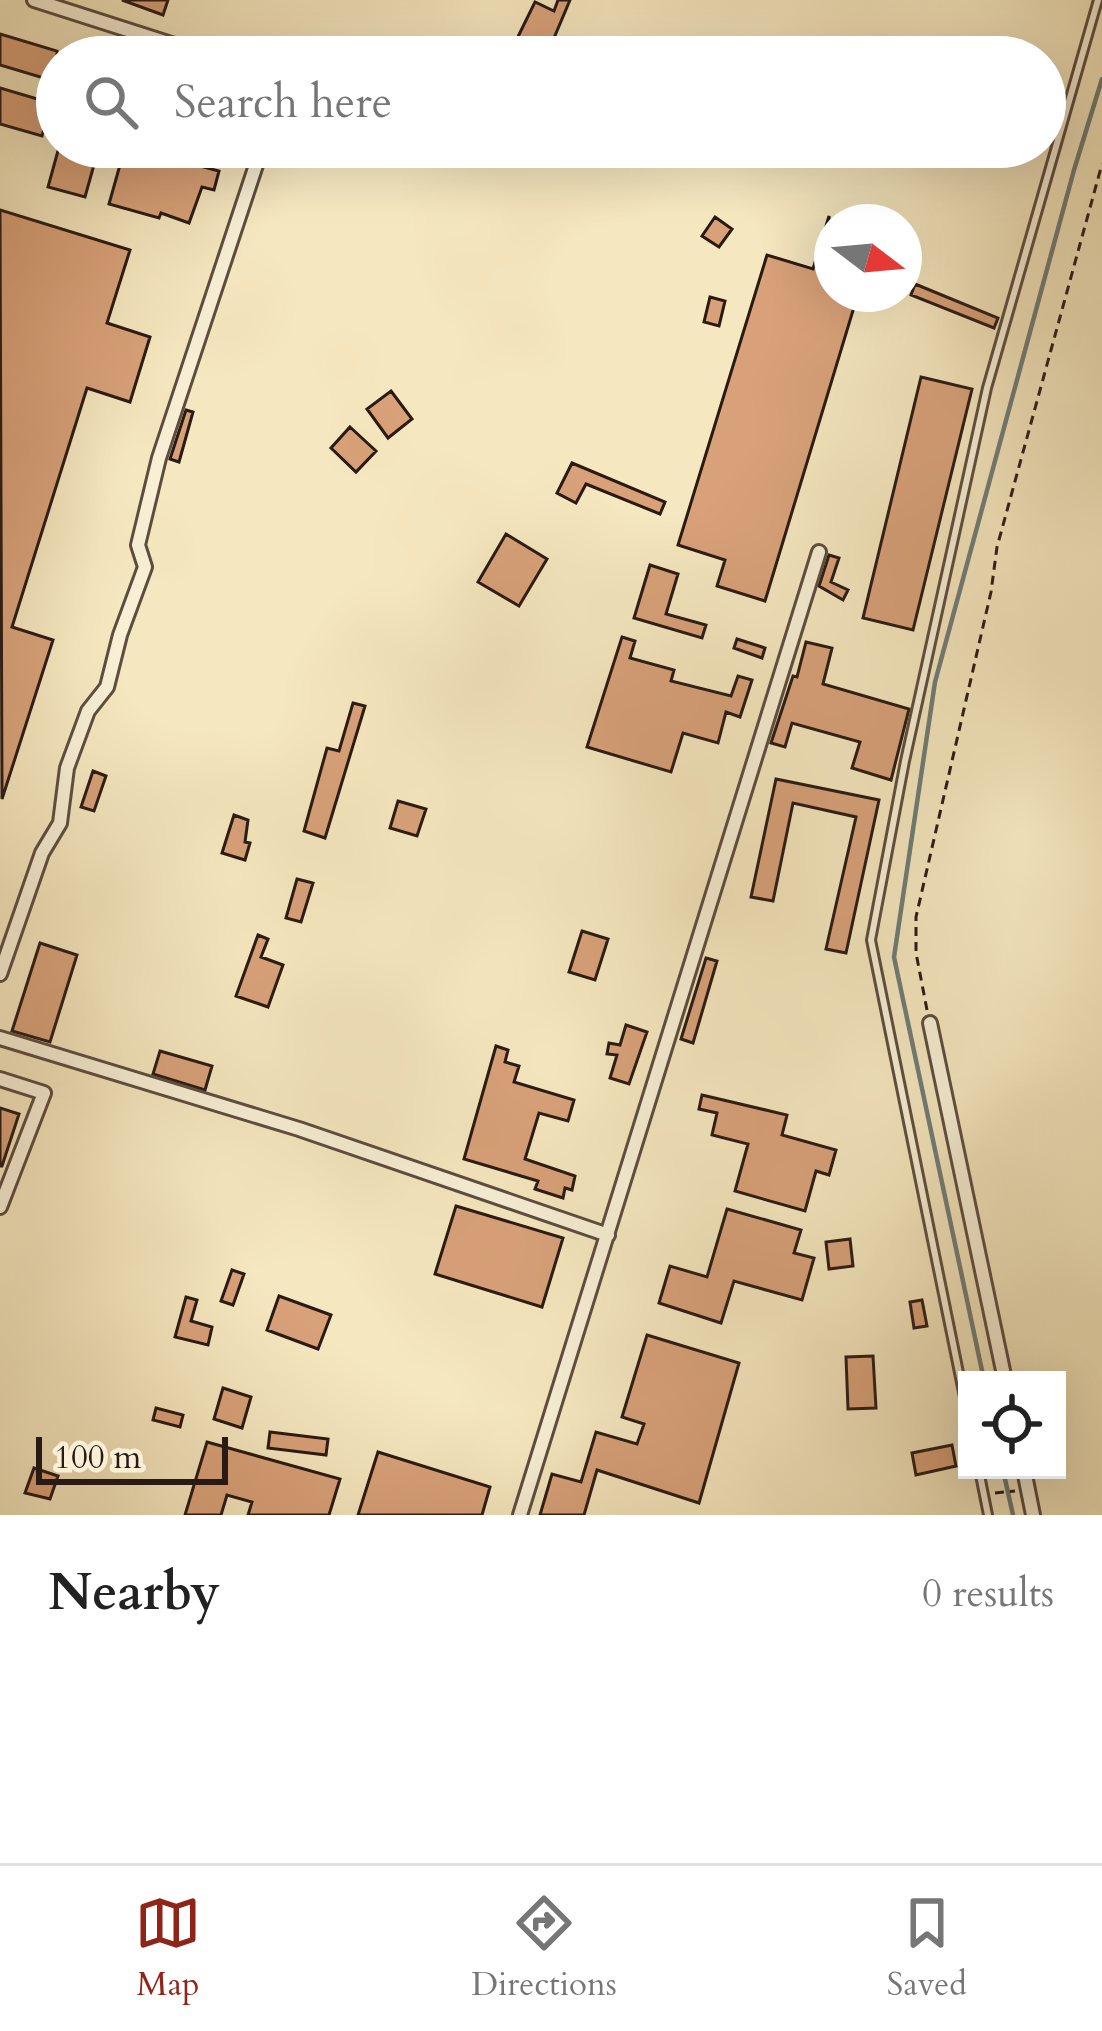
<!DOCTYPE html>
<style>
:root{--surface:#fff;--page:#f6f6f6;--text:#222;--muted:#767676;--line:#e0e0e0;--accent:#8f2418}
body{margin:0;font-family:Cardo,serif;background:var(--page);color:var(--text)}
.controls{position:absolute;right:36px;bottom:36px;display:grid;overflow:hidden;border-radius:0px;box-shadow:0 12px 48px #0002}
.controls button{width:108px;height:108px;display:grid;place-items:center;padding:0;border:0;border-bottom:3px solid var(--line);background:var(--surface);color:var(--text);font:60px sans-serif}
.compass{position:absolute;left:814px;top:204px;width:108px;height:108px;border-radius:50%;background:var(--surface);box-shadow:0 12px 48px #0002;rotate:106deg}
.scale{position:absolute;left:36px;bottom:30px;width:192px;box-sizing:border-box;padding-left:12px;border:6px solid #291a14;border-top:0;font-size:33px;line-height:42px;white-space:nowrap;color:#291a14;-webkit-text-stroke:9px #f8efd5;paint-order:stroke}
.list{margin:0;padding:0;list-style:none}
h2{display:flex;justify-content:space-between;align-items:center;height:156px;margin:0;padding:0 48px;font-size:51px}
h2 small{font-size:39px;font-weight:400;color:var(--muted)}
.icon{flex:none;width:66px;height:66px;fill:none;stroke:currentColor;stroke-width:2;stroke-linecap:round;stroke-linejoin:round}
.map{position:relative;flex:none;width:1102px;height:1515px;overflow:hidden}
.search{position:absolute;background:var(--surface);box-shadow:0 12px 48px #0002;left:36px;right:36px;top:36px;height:132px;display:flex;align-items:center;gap:30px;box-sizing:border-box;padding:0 42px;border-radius:66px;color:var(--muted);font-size:45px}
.sheet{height:348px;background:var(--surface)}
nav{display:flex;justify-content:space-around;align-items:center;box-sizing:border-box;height:168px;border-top:3px solid var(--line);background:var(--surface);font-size:33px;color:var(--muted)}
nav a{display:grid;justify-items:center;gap:6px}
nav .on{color:var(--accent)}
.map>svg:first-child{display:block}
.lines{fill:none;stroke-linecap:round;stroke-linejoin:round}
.stream{stroke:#6f7c76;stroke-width:4.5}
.building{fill:#d8a179;stroke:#291a14;stroke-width:3}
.lane-casing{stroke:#5c4d3f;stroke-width:12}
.street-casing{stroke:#5c4d3f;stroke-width:18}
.path{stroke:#291a14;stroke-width:3;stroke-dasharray:9 6;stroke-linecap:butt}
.lane{stroke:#f8efd5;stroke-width:6}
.street{stroke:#f8efd5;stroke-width:12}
</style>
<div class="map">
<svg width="1102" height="1515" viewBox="0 0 1102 1515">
<rect width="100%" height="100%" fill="#f5e7bf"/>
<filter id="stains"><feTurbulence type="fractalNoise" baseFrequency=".00167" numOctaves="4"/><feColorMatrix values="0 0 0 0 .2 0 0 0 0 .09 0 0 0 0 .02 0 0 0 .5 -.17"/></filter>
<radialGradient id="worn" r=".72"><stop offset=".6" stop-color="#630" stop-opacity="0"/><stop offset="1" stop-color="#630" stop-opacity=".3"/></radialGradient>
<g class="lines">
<path class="stream" d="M984,1380L894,957L935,682L1074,170L1102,79
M1003,1470L1013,1515"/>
</g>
<path class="building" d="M122,0H168L163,15Z
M558,0H570L546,57H508L535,2L554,11Z
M0,34L57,51V82L0,65Z
M0,88L51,103L42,136L0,124Z
M59,147H99L85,197L48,187Z
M125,147H181L177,160L219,171L214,190L202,187L189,223L161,213L159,218L109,204Z
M0,210L130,250L107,323L150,337L130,402L87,388L12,627L53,640L2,799Z
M829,216L832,294H858L765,601L717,586L725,560L678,545L767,255L813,269Z
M715,217L732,229L719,247L702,236Z
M915,284L998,318L994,328L911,295Z
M710,297L725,301L719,326L704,322Z
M921,377L972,389L913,630L863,618Z
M391,391L412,419L388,438L367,409Z
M186,410L193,412L179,462L170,459Z
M350,427L376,451L356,472L331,448Z
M572,463L665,502L660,514L586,484L576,503L557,493Z
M506,534L547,559L519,606L478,582Z
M829,555L839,558L831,582L848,590L843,600L819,586Z
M650,565L678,574L666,614L706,625L702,638L634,618Z
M622,637L635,641L630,658L674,670L671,681L731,696L738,676L752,680L740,717L726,712L718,743L683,733L671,772L587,747Z
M737,639L765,648L762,658L734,648Z
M806,642L832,648L823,684L909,709L891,780L852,768L860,742L792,723L785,747L771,743L793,676L797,677Z
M353,703L365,706L325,838L304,831L327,748L339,751Z
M93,771L106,776L94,811L81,807Z
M776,779L879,800L846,953L826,949L856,817L793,803L773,901L751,897Z
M398,801L426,809L417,836L390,828Z
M234,815L248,820L245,842L250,843L245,860L222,853Z
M297,879L313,883L301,922L286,918Z
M582,931L608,939L595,980L569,972Z
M258,935L268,939L261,957L283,965L268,1007L236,996Z
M40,943L77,955L50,1042L12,1031Z
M706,958L717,961L693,1043L681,1039Z
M626,1025L647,1032L629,1084L610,1078L617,1055L607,1054L609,1043L620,1045Z
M496,1046L508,1050L505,1062L519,1066L514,1082L574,1100L568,1121L539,1113L525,1159L575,1176L572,1190L565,1188L563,1198L535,1189L538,1181L464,1159Z
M160,1051L212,1066L205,1090L153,1074Z
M702,1095L787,1115L782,1135L836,1150L829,1175L816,1171L805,1211L735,1191L748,1144L712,1135L717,1113L699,1109Z
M0,1108L19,1114L2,1166H0Z
M456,1206L563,1238L542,1307L435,1274Z
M727,1209L801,1230L794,1253L814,1258L802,1300L734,1281L721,1323L659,1303L670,1266L707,1277Z
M850,1239L853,1266L829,1269L826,1242Z
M232,1270L244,1274L233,1305L221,1301Z
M279,1296L331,1315L318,1349L267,1330Z
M186,1297L197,1300L191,1321L212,1327L208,1345L175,1337Z
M922,1300L927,1326L914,1328L910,1302Z
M647,1335L739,1363L699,1503L597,1470L584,1515H540L552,1474L581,1482L596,1432L637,1444L644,1424L622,1417Z
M873,1356L876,1408L848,1409L846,1357Z
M223,1388L251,1397L242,1428L214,1419Z
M156,1408L183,1415L180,1427L153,1420Z
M270,1432L328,1439L326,1455L268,1448Z
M207,1442L340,1479L329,1515H248L252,1502L227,1495L221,1515H185Z
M952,1445L956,1466L916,1475L912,1453Z
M378,1452L490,1487L482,1515H358Z
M34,1468L58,1476L50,1499L25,1493Z"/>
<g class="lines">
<g class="lane-casing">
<path id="lane" d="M967,1412L871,940L905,761L987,388L1098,0
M979,1470L988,1515"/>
</g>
<g class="street-casing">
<path id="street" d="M34,0L212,57
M0,974L42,853L60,823L67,768L88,711L107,687L120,635L145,567L138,545L159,458L262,147
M930,1023L1005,1380
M0,1038L299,1129L608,1235
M0,1079L44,1093L0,1207
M1024,1470L1033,1515
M520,1515L819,552"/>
</g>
<path class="path" d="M927,1010L916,953V917L991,592L997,547L1102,164
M995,1493L1015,1491"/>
<use href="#lane" class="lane"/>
<use href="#street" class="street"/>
</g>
<rect width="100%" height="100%" filter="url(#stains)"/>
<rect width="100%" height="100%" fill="url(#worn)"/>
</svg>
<div class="controls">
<button><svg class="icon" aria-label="locate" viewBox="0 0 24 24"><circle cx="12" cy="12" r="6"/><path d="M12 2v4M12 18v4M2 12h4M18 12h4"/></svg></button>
</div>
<svg class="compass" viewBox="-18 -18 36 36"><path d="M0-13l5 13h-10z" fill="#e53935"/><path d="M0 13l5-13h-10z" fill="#767676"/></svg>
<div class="scale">100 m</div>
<div class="search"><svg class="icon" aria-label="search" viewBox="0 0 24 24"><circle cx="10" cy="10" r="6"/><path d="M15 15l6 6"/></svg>Search here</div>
</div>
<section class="sheet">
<h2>Nearby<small>0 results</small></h2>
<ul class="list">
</ul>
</section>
<nav>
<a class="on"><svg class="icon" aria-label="map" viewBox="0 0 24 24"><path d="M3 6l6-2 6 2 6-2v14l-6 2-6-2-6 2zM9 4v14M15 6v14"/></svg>Map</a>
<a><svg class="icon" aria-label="directions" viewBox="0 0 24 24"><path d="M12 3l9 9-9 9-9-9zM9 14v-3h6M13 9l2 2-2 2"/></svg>Directions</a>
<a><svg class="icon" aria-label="saved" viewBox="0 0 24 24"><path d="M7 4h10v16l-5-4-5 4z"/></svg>Saved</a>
</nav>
